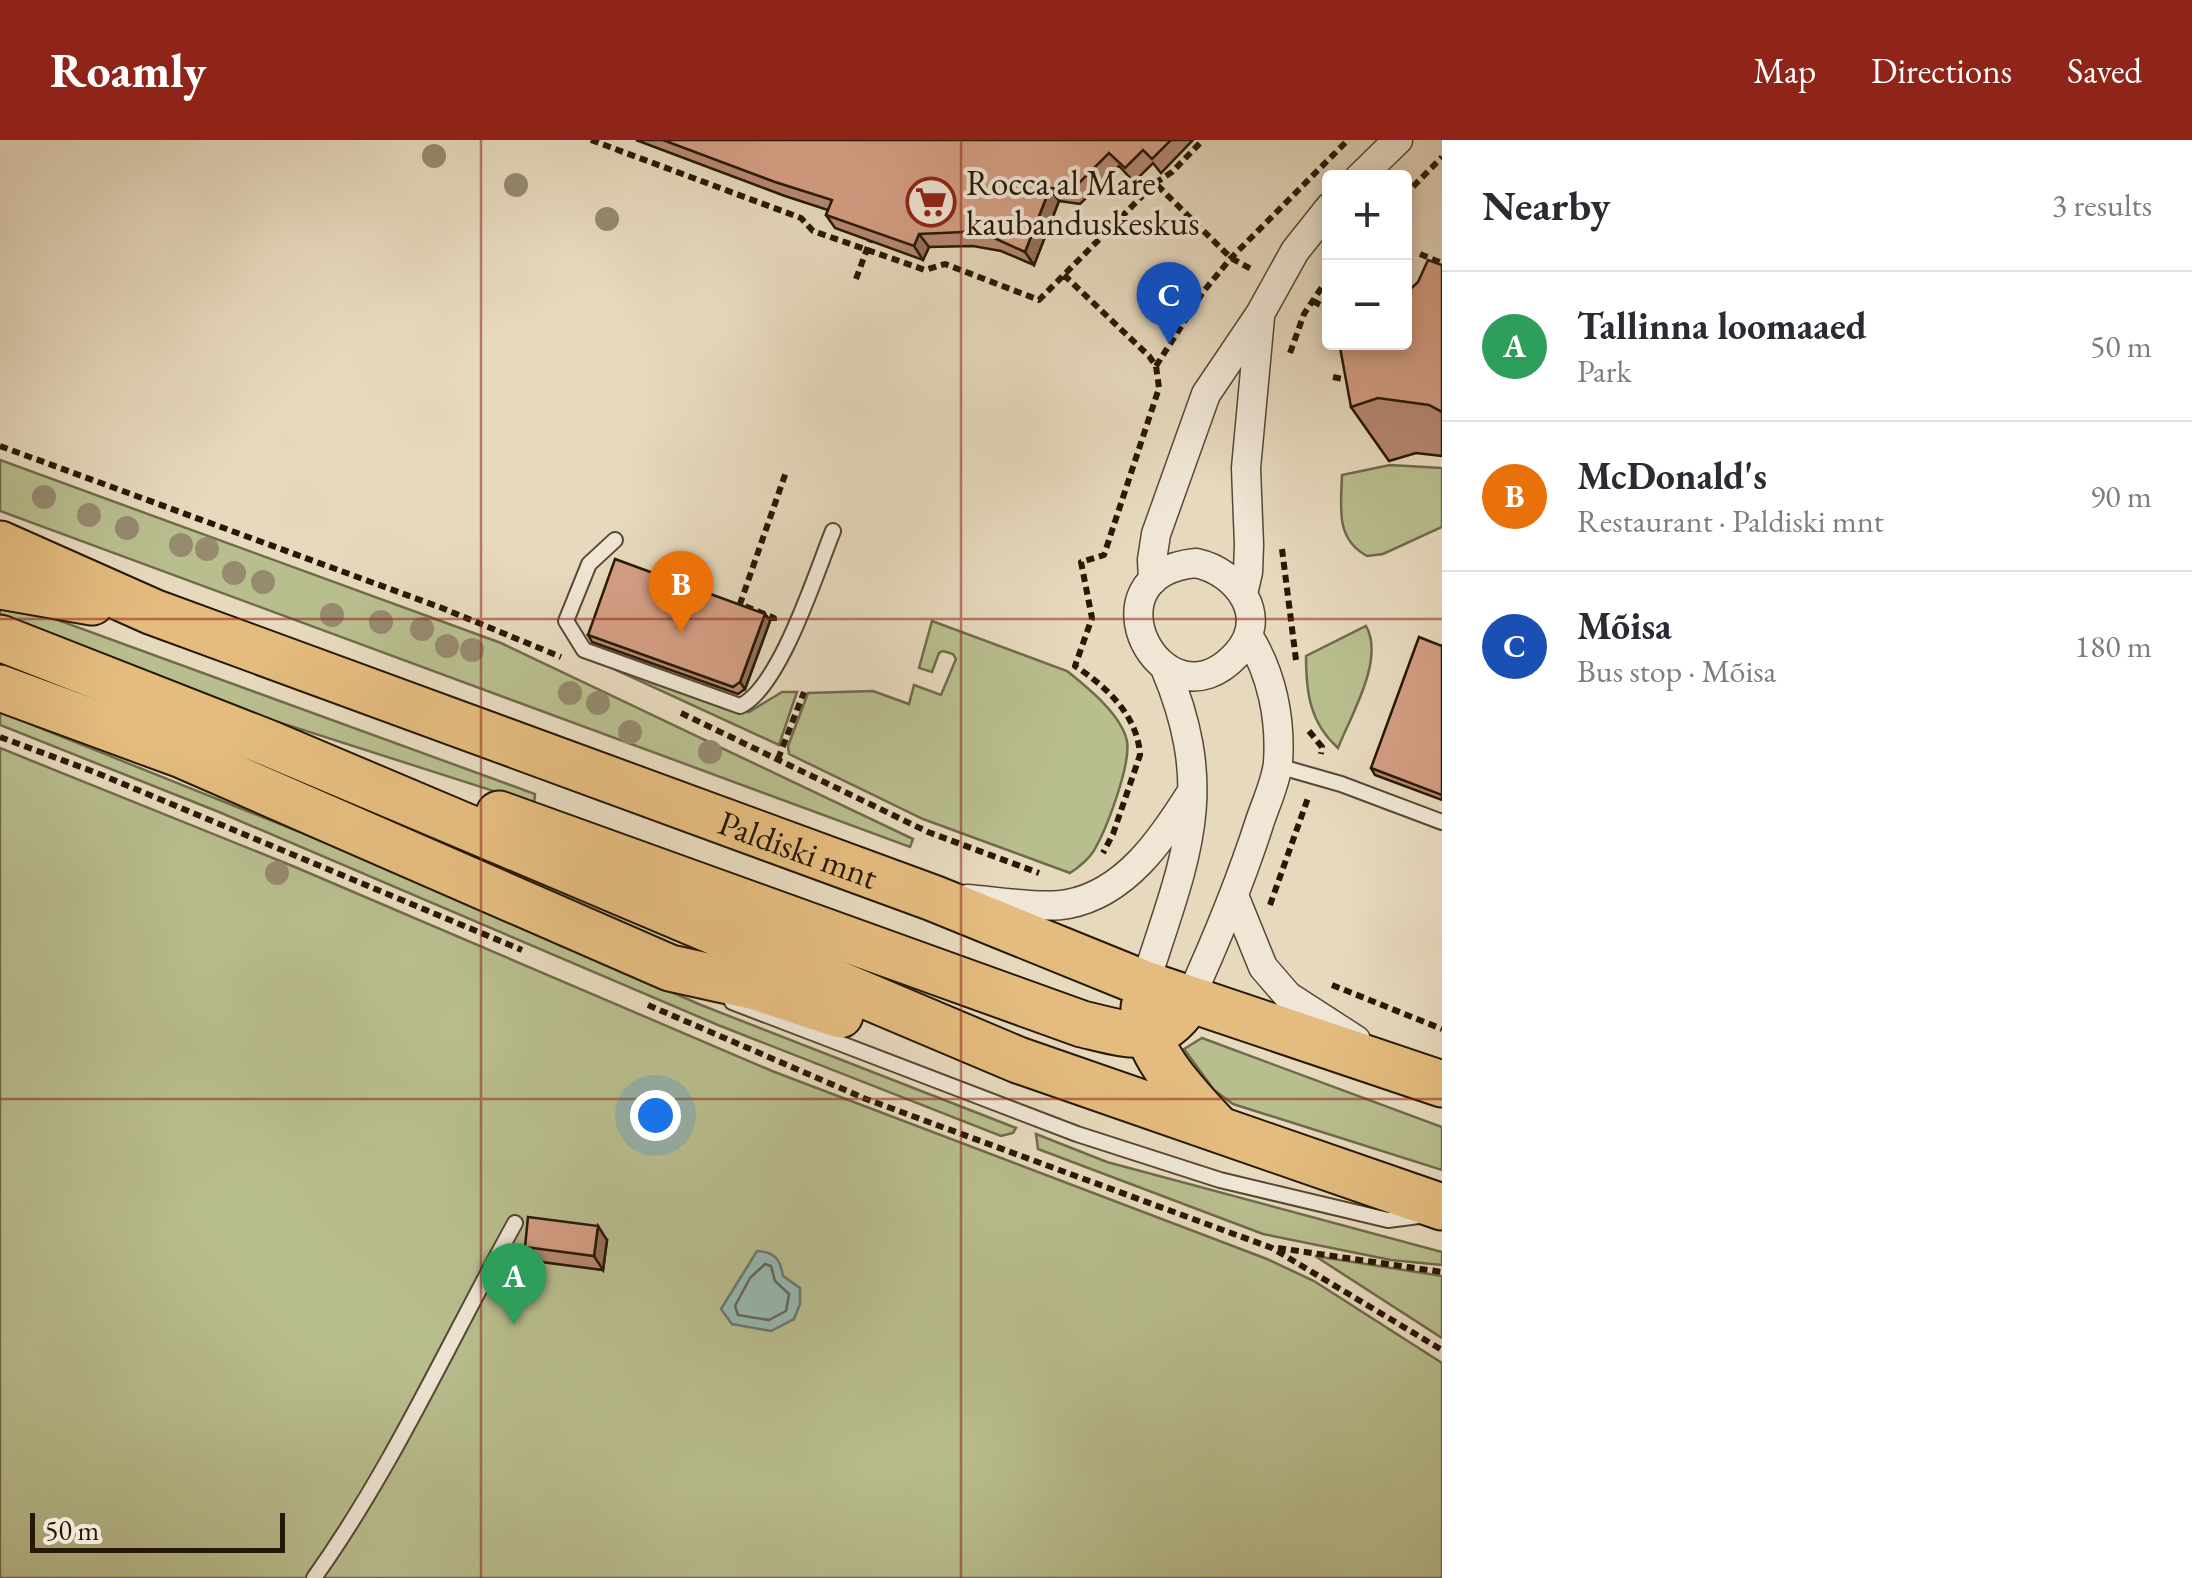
<!DOCTYPE html>
<meta charset="utf-8">
<style>
:root{--surface:#fff;--page:#f7f7f7;--text:#2b2b33;--muted:#7c7c81;--line:#e1e1e2;--accent:#8f2418}
body{margin:0;font-family:"EB Garamond",serif;background:var(--page);color:var(--text)}
.controls{position:absolute;right:30px;top:30px;display:grid;overflow:hidden;border-radius:10px;box-shadow:0 5px 15px #0003}
.controls button{width:90px;height:90px;display:grid;place-items:center;padding:0;border:0;border-bottom:2px solid var(--line);background:var(--surface);color:var(--text);font:50px sans-serif}
.scale{position:absolute;left:30px;bottom:25px;width:255px;box-sizing:border-box;padding-left:10px;border:5px solid #271805;border-top:0;font-size:28px;line-height:35px;white-space:nowrap;color:#271805;-webkit-text-stroke:8px #efe6d5;paint-order:stroke}
.you{position:absolute;left:655px;top:975px;width:35px;height:35px;margin:-25px;border:8px solid #fff;border-radius:50%;background:#1a73e8;box-shadow:0 0 0 15px #1a73e833}
.badge{display:grid;place-items:center;width:65px;height:65px;border-radius:50%;background:var(--accent);color:#fff;font-size:32px;font-weight:700}
.pin{position:absolute;translate:-50% -82px;filter:drop-shadow(0 2px 5px #0008)}
.pin::after{content:'';position:absolute;top:52px;width:35px;height:30px;background:inherit;clip-path:polygon(0 0,100% 0,50% 100%)}
.list{margin:0;padding:0;list-style:none}
h2{display:flex;justify-content:space-between;align-items:center;height:130px;margin:0;padding:0 40px;font-size:42px}
h2 small{font-size:32px;font-weight:400;color:var(--muted)}
.list li{display:grid;grid-template-columns:65px 1fr auto;gap:30px;align-items:center;box-sizing:border-box;height:150px;padding:0 40px;border-top:2px solid var(--line)}
.list b{display:block;font-size:38px;white-space:nowrap}
.list p{margin:0;font-size:32px;white-space:nowrap;color:var(--muted)}
.list em{font-size:32px;font-style:normal;color:var(--muted)}
.map{position:relative;flex:none;width:1442px;height:1438px;overflow:hidden}
header{display:flex;align-items:center;gap:60px;box-sizing:border-box;height:140px;padding:0 50px;background:var(--accent);color:#fff}
header strong{font-size:48px}
nav{display:flex;gap:55px;margin-inline-start:auto;font-size:35px}
main{display:flex}
aside{flex:1;background:var(--surface)}
.map>svg:first-child{display:block}
.green{fill:#b9be8f;stroke:#706b4a;stroke-width:2.5}
.water{fill:#97bab4;stroke:#6a796e;stroke-width:2.5}
.lines{fill:none;stroke-linecap:round;stroke-linejoin:round}
.shore{stroke:#5f695c;stroke-width:2.5}
.service-casing{stroke:#574833;stroke-width:18}
.minor-casing{stroke:#574833;stroke-width:31}
.primary-casing{stroke:#271805;stroke-width:49}
.path{stroke:#271805;stroke-width:6;stroke-dasharray:8 5;stroke-linecap:butt}
.service{stroke:#efe6d5;stroke-width:14}
.minor{stroke:#efe6d5;stroke-width:28}
.primary{stroke:#e4bc7f;stroke-width:45}
.tree{fill:#968a6f}
.wall{fill:#b68872;stroke:#271805;stroke-width:2.5}
.shaded-wall{fill:#946f5c;stroke:#271805;stroke-width:2.5}
.building{fill:#d49e84;stroke:#271805;stroke-width:2.5}
.grid{fill:none;stroke:#8f2418;stroke-width:2.5;stroke-opacity:0.55}
.labels{text-anchor:middle;dominant-baseline:central;stroke-width:8;stroke-linejoin:round;paint-order:stroke}
.poi-label{font-size:35px;fill:#271805;stroke:#efe6d5;text-anchor:start}
.street-label{font-size:35px;fill:#271805;stroke:#efe6d5}
</style>
<header>
<strong>Roamly</strong>
<nav><a>Map</a><a>Directions</a><a>Saved</a></nav>
</header>
<main>
<div class="map">
<svg width="1442" height="1438" viewBox="0 0 1442 1438">
<rect width="100%" height="100%" fill="#e7d9be"/>
<filter id="stains"><feTurbulence type="fractalNoise" baseFrequency=".002" numOctaves="4"/><feColorMatrix values="0 0 0 0 .2 0 0 0 0 .09 0 0 0 0 .02 0 0 0 .5 -.17"/></filter>
<radialGradient id="worn" r=".72"><stop offset=".6" stop-color="#630" stop-opacity="0"/><stop offset="1" stop-color="#630" stop-opacity=".3"/></radialGradient>
<path class="green" d="M0,320L501,503L913,699L910,707L0,371Z
M1390,325L1442,328V387L1383,414L1367,416C1335,399 1341,367 1342,335Z
M0,459L535,654L534,664L216,562L0,477Z
M932,481L1067,531C1088,548 1121,574 1127,601C1131,625 1106,691 1093,712C1087,721 1079,727 1070,733L923,679L789,614L788,606L808,553L873,551L909,564L914,545L941,555L956,519L953,514L943,511L939,513L932,532L919,528Z
M1366,486C1385,519 1351,575 1338,608C1310,583 1306,553 1306,516Z
M619,525L749,572L782,552H797L779,605L616,530Z
M0,572L387,727L701,865L1016,988L1013,993L1001,996L718,885L219,672L0,585Z
M0,608L295,727L772,931L1267,1119L1314,1141L1442,1223V1438H0Z
M1202,898L1442,987V1030L1233,964L1214,950L1184,909Z
M1036,994L1107,1022L1442,1112V1125L1391,1120L1263,1094L1038,1009Z
M1315,1116L1442,1136V1198Z"/>
<path class="water" d="M757,1111C775,1112 780,1119 783,1136L800,1148V1164L794,1179L771,1191L732,1184L721,1169Z"/>
<g class="lines">
<path class="shore" d="M765,1124L771,1126L775,1141L789,1154L786,1171L769,1180L738,1175L735,1166L750,1138Z"/>
<g class="service-casing">
<path id="service" d="M615,400L589,424L566,481L584,510L740,566C780,548 816,433 833,391
M1278,626L1341,644L1442,682
M732,862L1077,994L1220,1040L1388,1080L1419,1076
M314,1438C393,1327 449,1202 515,1083"/>
</g>
<g class="minor-casing">
<path id="minor" d="M1359,38L1398,0
M1196,423C1238,432 1271,477 1236,515C1163,593 1080,434 1196,423Z
M1153,440L1152,420L1156,394L1206,254L1260,174L1295,111L1330,67
M1243,454L1248,432L1249,405L1246,328L1260,177
M1235,758L1263,827L1288,856L1356,900
M967,759C994,761 1043,769 1068,764C1126,753 1162,699 1191,653
M1145,844C1183,722 1219,656 1165,528
M1189,860C1216,801 1240,743 1260,681C1266,663 1276,642 1278,623C1281,579 1272,534 1249,497"/>
</g>
<g class="primary-casing">
<g id="primary">
<path id="s1" d="M0,404L153,472L933,758L1145,844L1442,944"/>
<path d="M0,446L92,462"/>
<path d="M0,498L268,603L1018,920L1442,1067"/>
<path d="M0,548L182,615L670,828L756,847L840,875"/>
<path d="M499,674L1082,884C1129,895 1160,908 1189,860"/>
<path d="M1144,867C1143,913 1189,957 1218,989"/>
</g>
</g>
<path class="path" d="M591,0L801,78L813,91L925,130L945,124L1039,160L1155,43L1231,118L1253,130
M1155,43L1172,32L1203,0
M1404,56L1442,17
M1420,114L1442,123
M1064,135L1149,216L1156,226L1159,248L1104,415L1081,422L1092,478L1075,526C1106,546 1138,576 1140,615L1113,694L1103,713
M856,139L870,101
M1313,161L1330,170
M1290,213L1304,174L1330,135
M1156,226L1203,152L1231,118L1348,0
M1333,237L1352,241
M0,306L442,468L561,517
M1282,409L1296,520
M774,481V478L740,464L786,332
M681,573L928,692L1039,733
M1309,591L1322,607L1321,614
M0,597L97,633L522,810
M778,619L804,552
M1270,765L1309,655
M1332,845L1442,889
M648,865L866,959L1272,1108L1442,1210
M1278,1108L1442,1132"/>
<use href="#service" class="service"/>
<use href="#minor" class="minor"/>
<use href="#primary" class="primary"/>
</g>
<g class="tree">
<circle cx="434" cy="16" r="12"/>
<circle cx="516" cy="45" r="12"/>
<circle cx="607" cy="79" r="12"/>
<circle cx="44" cy="357" r="12"/>
<circle cx="89" cy="375" r="12"/>
<circle cx="127" cy="388" r="12"/>
<circle cx="181" cy="405" r="12"/>
<circle cx="207" cy="409" r="12"/>
<circle cx="234" cy="433" r="12"/>
<circle cx="263" cy="442" r="12"/>
<circle cx="332" cy="475" r="12"/>
<circle cx="381" cy="482" r="12"/>
<circle cx="422" cy="489" r="12"/>
<circle cx="447" cy="506" r="12"/>
<circle cx="472" cy="510" r="12"/>
<circle cx="570" cy="553" r="12"/>
<circle cx="598" cy="563" r="12"/>
<circle cx="630" cy="592" r="12"/>
<circle cx="710" cy="612" r="12"/>
<circle cx="277" cy="733" r="12"/>
</g>
<path class="wall" d="M636,0H1193L1161,33L1153,23L1134,42L1119,26L1080,64L1059,61L1034,125L1001,111L973,106L929,107L923,120L835,88L826,75L828,70L785,56Z
M1442,125V316L1416,313L1389,321L1351,267L1404,202Z
M765,474L770,481L745,549L738,554L592,502L588,495Z
M1442,506V660L1375,635L1371,628Z
M607,1100L603,1130L534,1121L525,1107Z"/>
<path class="shaded-wall" d="M1050,48L1059,61L1034,125L1025,112Z
M919,94L929,107L923,120L914,106Z
M765,474L770,481L745,549L740,542Z
M598,1086L607,1100L603,1130L594,1116Z"/>
<path class="building" d="M663,0H1171L1152,19L1143,10L1125,28L1109,13L1071,51L1050,48L1025,112L992,97L964,92L919,94L914,106L826,75L832,60L775,42Z
M1428,120L1442,125V272L1429,265L1378,258L1351,267L1339,202H1404V155L1418,142Z
M615,419L765,474L740,542L733,547L588,495Z
M1419,497L1442,506V655L1371,628Z
M528,1077L598,1086L594,1116L525,1107Z"/>
<path class="grid" d="M481,0V1438M961,0V1438M0,479H1442M0,959H1442"/>
<defs>
<g id="supermarket-ring" transform="scale(2.5)"><circle r="9.5" fill="#efe6d5" stroke="#8f2418" stroke-width="1.5"/><path d="M-6-5.5h2.5l.6 2H6L4.5 2H-2.5L-4.4-4H-6ZM-1.5 3.2a1.3 1.3 0 1 0 .1 0ZM3 3.2a1.3 1.3 0 1 0 .1 0Z" fill="#8f2418"/></g>
</defs>
<g fill-rule="evenodd">
<use href="#supermarket-ring" x="931" y="62"/>
</g>
<g class="labels">
<g class="poi-label">
<text x="966" y="42">Rocca al Mare<tspan x="966" dy="40">kaubanduskeskus</tspan></text>
</g>
<g class="street-label">
<text stroke="none"><textPath href="#s1" startOffset="855">Paldiski mnt</textPath></text>
</g>
</g>
<rect width="100%" height="100%" filter="url(#stains)"/>
<rect width="100%" height="100%" fill="url(#worn)"/>
</svg>
<div class="controls">
<button>+</button>
<button>−</button>
</div>
<div class="scale">50 m</div>
<div class="you"></div>
<div class="pin badge" style="left:514px;top:1185px;background:#2e9e5b">A</div>
<div class="pin badge" style="left:681px;top:493px;background:#e8710a">B</div>
<div class="pin badge" style="left:1169px;top:204px;background:#1a4fb4">C</div>
</div>
<aside>
<h2>Nearby<small>3 results</small></h2>
<ul class="list">
<li><span class="badge" style="background:#2e9e5b">A</span><div><b>Tallinna loomaaed</b><p>Park</p></div><em>50 m</em></li>
<li><span class="badge" style="background:#e8710a">B</span><div><b>McDonald's</b><p>Restaurant · Paldiski mnt</p></div><em>90 m</em></li>
<li><span class="badge" style="background:#1a4fb4">C</span><div><b>Mõisa</b><p>Bus stop · Mõisa</p></div><em>180 m</em></li>
</ul>
</aside>
</main>
